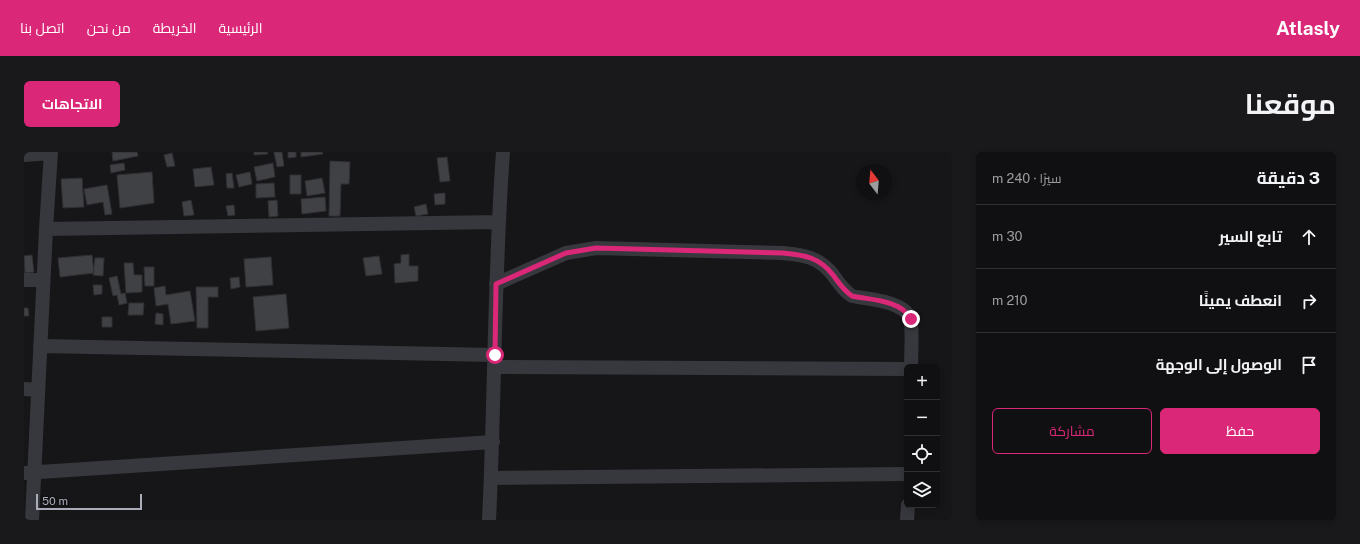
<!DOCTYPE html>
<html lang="ar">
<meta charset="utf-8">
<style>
:root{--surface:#101012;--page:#19191b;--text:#f1f3f6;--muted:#9c9d9f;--line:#303032;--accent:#db2777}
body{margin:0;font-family:"Public Sans",Cairo,sans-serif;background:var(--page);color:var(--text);direction:rtl}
.controls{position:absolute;right:12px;bottom:12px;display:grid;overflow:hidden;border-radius:6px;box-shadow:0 2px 6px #0003}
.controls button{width:36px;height:36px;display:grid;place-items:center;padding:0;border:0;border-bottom:1px solid var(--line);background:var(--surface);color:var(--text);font:20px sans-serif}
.compass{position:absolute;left:832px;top:12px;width:36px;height:36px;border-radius:50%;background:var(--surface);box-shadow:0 2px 6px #0003;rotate:344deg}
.scale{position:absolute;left:12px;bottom:10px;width:106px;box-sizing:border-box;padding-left:4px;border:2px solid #a8adb8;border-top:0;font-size:11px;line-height:14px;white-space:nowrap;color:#a8adb8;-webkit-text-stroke:3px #111113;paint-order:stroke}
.stop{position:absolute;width:12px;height:12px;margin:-9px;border:3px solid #db2777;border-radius:50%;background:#fff}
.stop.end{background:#db2777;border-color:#fff;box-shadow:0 1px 4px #0008}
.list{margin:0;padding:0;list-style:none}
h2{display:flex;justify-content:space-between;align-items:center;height:52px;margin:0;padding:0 16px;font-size:17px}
h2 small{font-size:13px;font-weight:400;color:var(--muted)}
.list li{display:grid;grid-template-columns:26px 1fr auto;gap:12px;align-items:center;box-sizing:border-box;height:64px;padding:0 16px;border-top:1px solid var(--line)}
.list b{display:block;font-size:15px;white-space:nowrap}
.list em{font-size:13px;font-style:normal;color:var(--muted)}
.actions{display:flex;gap:8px;padding:12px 16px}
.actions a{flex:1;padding:9px 0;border:1px solid var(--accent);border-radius:6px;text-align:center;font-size:14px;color:var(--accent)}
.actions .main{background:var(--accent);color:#fff}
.icon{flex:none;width:22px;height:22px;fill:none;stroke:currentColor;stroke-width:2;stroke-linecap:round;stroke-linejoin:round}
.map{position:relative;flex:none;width:928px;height:368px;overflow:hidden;direction:ltr;border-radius:6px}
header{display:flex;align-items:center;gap:24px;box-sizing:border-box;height:56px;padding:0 20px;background:var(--accent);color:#fff}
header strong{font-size:19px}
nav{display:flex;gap:22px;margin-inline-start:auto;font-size:14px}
.intro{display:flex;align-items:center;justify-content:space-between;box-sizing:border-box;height:96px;padding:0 24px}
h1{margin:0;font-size:28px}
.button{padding:10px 18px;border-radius:6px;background:var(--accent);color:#fff;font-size:14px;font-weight:700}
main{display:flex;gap:24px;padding:0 24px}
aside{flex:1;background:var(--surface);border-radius:6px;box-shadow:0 2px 6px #0003}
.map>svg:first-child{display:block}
.building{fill:#404145;stroke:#303034}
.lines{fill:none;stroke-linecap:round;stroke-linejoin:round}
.minor{stroke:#37383d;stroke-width:14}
.route{stroke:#db2777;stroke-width:5}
</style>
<header>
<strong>Atlasly</strong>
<nav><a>الرئيسية</a><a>الخريطة</a><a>من نحن</a><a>اتصل بنا</a></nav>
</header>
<div class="intro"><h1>موقعنا</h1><a class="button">الاتجاهات</a></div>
<main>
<aside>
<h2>3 دقيقة<small>سيرًا · 240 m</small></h2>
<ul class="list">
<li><svg class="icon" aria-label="ahead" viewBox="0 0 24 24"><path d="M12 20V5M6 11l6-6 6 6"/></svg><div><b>تابع السير</b></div><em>30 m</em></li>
<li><svg class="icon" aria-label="right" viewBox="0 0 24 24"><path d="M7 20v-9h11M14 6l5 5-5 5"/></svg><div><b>انعطف يمينًا</b></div><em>210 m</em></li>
<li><svg class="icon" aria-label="arrive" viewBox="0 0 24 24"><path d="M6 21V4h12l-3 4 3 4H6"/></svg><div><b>الوصول إلى الوجهة</b></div></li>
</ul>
<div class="actions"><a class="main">حفظ</a><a>مشاركة</a></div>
</aside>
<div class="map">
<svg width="928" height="368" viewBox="0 0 928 368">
<rect width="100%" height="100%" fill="#161618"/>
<path class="building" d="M88,0H113L114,4L89,9Z
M230,0H243L244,2L230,3Z
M250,0H258L260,14L253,15Z
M264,0H272V5L264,6Z
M277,0H298L299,2L277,5Z
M148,1L151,14L143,15L140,3Z
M423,5L426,29L416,30L413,6Z
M306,9L326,10L325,32H317L316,64H305Z
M100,11L101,18L87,21L86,13Z
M249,11L251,25L233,29L230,15Z
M187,15L190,33L171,35L169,17Z
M128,20L130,51L96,56L93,23Z
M226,20L228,32L215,35L212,23Z
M208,21L210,36H203L202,22Z
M266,23H277V42H266Z
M58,26L60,55L39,56L37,27Z
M298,26L301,41L283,44L281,29Z
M250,31L251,45L232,46V32Z
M83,33L88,62L81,63L79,50L63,53L60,37Z
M421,41V52L411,53L410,42Z
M301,45L302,59L278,62L277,47Z
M167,48L170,63L160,64L158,50Z
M253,48L254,64L245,65L244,49Z
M402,52L404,62L392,64L390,55Z
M210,53L211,63L204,64L202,54Z
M385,102V114H394V129L371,131L370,112L377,111V103Z
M8,103L10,120L1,121L0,104Z
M68,103L70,121L36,125L34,106Z
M355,104L358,122L342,124L339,106Z
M247,105L249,133L222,135L220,107Z
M71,106H80L79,124L69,123Z
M100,111H109L110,123H118V140L102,141Z
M120,115H130V134H121Z
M93,124L97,142L101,141L103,151L95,153L93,143L89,144L85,126Z
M215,125L216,135L207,137L206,126Z
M69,133H78V142L70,143Z
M141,134L142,143L166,139L171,169L147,172L144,152L132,154L130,136Z
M172,135H194V145H184V176H173Z
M262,142L265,176L232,179L229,145Z
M105,151H120L119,163H104Z
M0,156H4L5,164H0Z
M132,161L139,162V173L131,172Z
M78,165H88V175H78Z"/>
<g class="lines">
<path class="minor" d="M0,3L27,1
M22,77L474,70
M0,128H19
M472,132L542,101L572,96L759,101C780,103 795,105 809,123C815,131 819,138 828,144C843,147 880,149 886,166C889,175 887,204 887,215
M16,194L471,203
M471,215L883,217
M0,237L14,238
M0,321L469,290
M467,326L883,322
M8,368L22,77L27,0
M465,368C471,245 470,122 479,0
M883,368L884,353"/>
</g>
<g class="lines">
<path class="route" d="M471,203L472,132L542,101L572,96L759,101C780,103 795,105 809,123C815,131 819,138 828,144C847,148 877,148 887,167"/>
</g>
</svg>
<div class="controls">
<button>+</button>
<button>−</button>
<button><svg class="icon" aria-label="locate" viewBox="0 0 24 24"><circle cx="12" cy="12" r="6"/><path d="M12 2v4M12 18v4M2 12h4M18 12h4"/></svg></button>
<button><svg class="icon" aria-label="layers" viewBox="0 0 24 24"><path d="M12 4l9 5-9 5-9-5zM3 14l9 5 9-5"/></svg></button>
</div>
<svg class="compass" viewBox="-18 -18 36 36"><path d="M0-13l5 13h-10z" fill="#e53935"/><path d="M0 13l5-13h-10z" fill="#9c9d9f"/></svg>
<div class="scale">50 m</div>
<div class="stop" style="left:471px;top:203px"></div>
<div class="stop end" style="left:887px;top:167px"></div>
</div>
</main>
